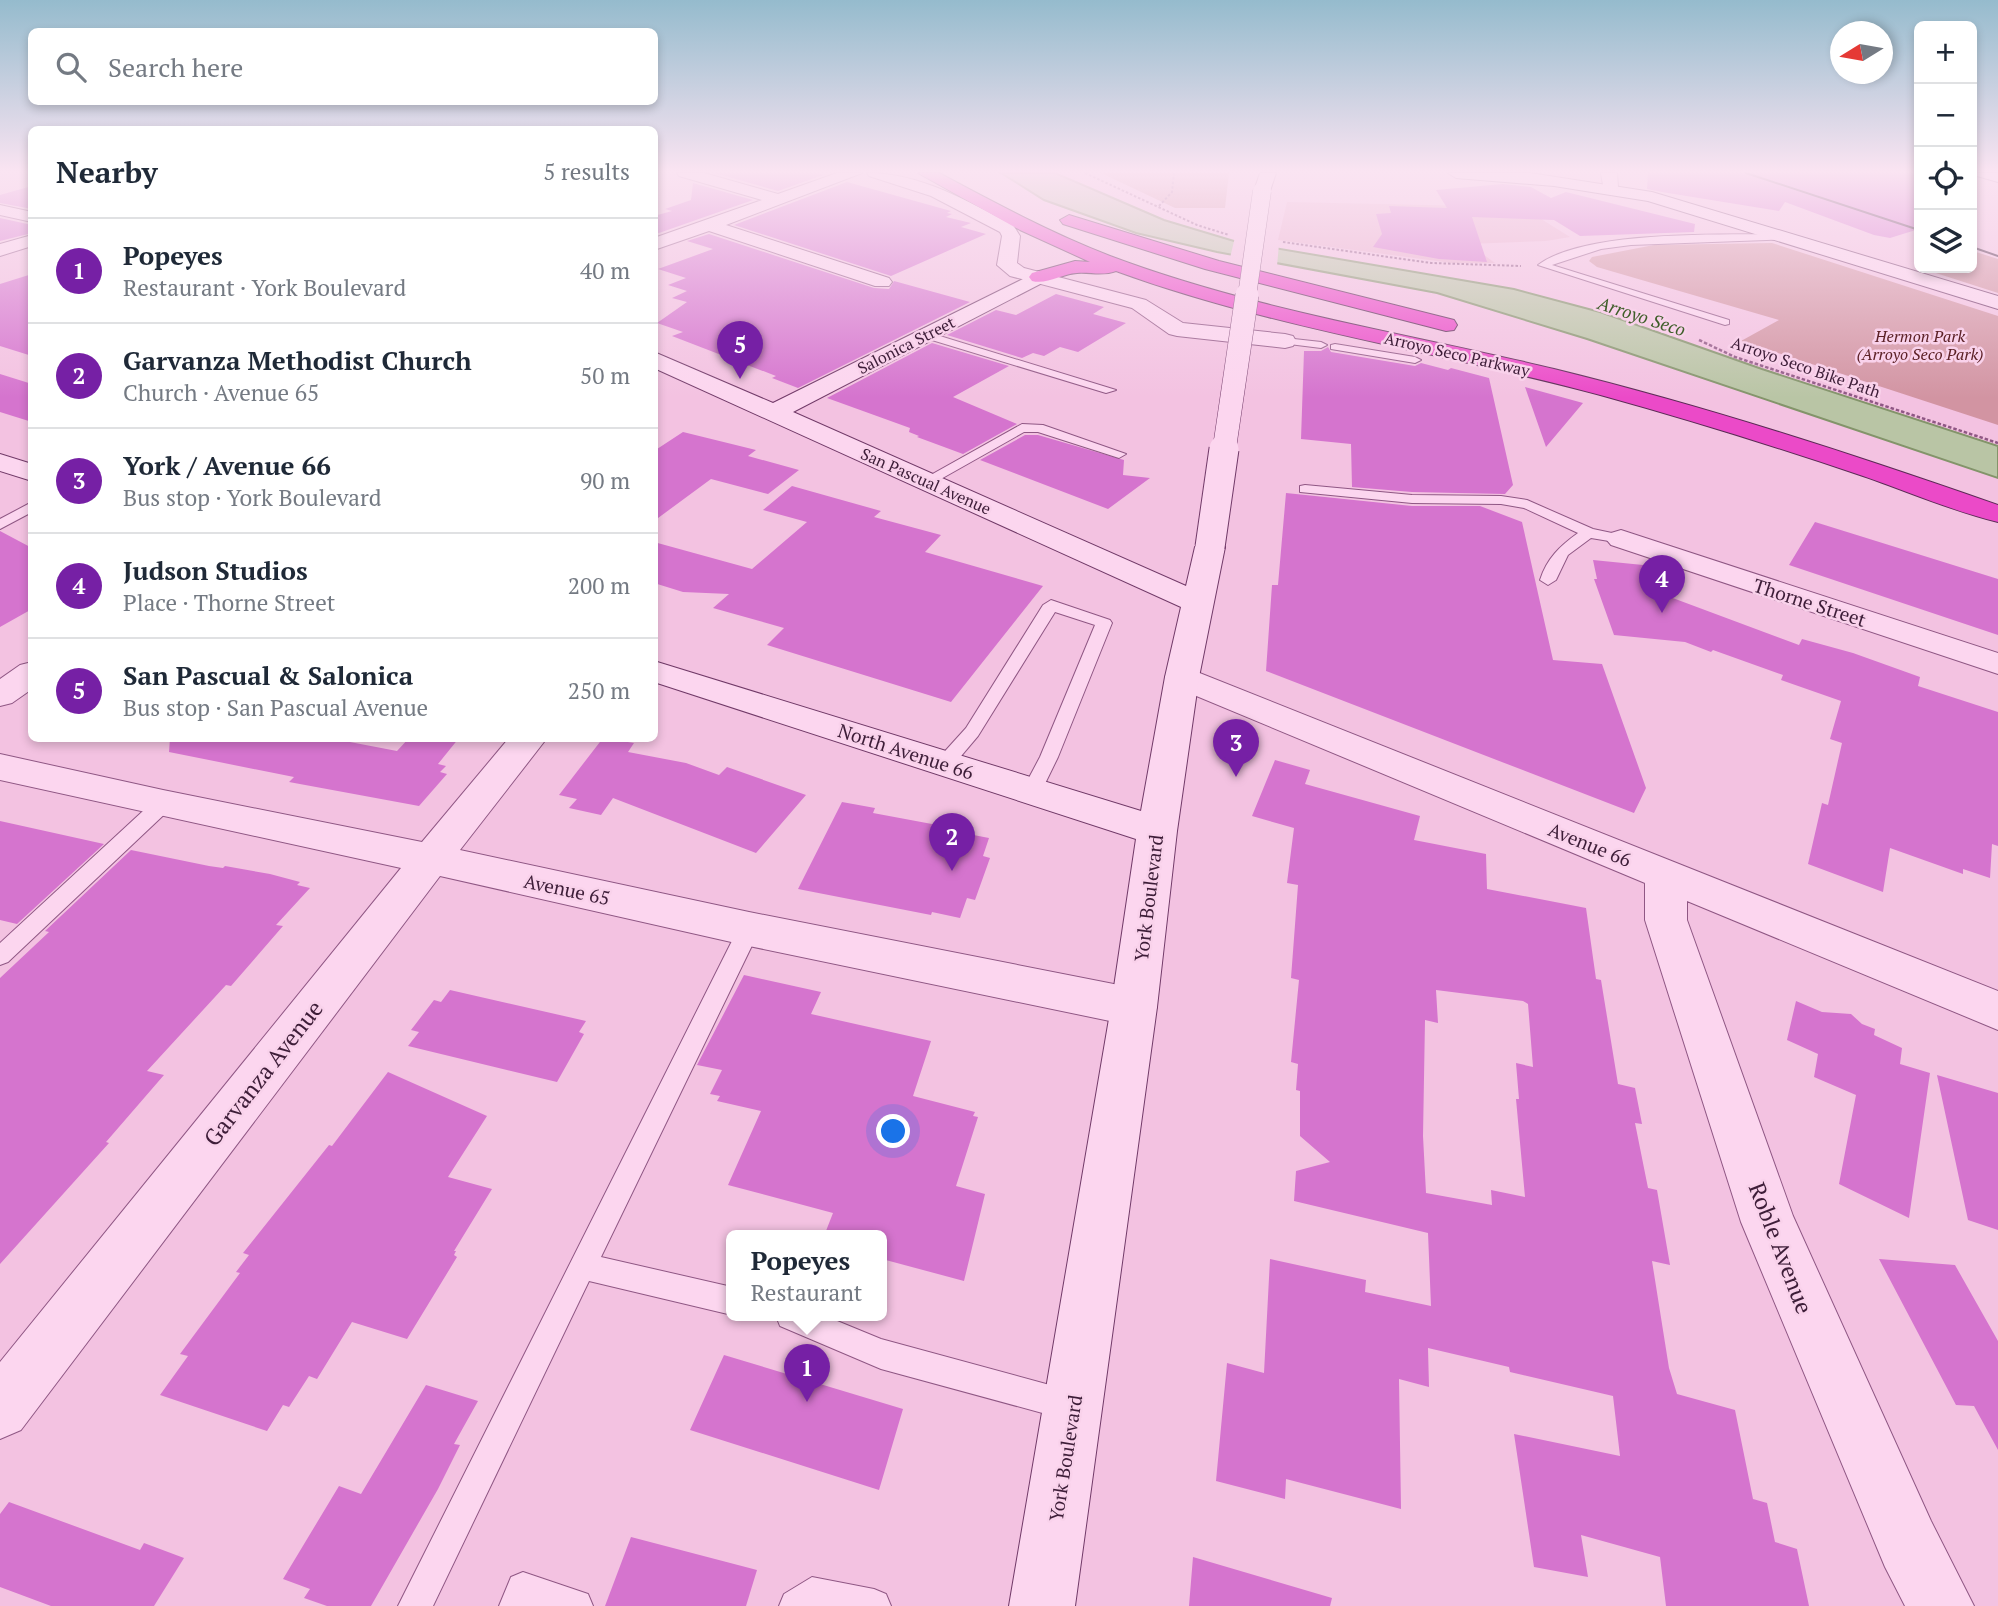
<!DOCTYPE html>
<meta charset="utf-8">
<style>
:root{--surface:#fff;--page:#f6f6f7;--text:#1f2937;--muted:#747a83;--line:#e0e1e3;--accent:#7620a5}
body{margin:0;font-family:"PT Serif",serif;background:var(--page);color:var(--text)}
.controls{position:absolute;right:21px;top:21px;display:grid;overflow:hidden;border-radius:10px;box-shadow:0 4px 10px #0003}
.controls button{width:63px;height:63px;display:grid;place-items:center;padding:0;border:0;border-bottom:2px solid var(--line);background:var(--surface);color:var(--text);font:35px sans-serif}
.compass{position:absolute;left:1830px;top:21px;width:63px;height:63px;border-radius:50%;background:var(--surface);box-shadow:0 4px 10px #0003;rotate:259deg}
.you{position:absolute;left:894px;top:1132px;width:24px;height:24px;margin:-18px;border:5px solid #fff;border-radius:50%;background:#1a73e8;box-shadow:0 0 0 10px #1a73e833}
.badge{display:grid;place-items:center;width:46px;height:46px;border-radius:50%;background:var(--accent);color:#fff;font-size:23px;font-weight:700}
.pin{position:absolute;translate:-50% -58px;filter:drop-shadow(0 2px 4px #0008)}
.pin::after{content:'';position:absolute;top:37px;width:24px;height:21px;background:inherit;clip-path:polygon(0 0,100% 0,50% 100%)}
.popup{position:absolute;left:726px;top:1230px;width:161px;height:91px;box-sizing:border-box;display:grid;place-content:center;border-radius:10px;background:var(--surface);filter:drop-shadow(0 2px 5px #0005);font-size:23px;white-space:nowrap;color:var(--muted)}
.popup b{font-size:26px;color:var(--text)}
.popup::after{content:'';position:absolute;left:50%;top:100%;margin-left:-14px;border:14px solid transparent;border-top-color:var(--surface)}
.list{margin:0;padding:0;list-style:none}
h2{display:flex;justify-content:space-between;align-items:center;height:91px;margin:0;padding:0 28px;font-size:30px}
h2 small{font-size:23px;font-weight:400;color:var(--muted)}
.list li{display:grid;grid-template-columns:46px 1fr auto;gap:21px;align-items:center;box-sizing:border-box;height:105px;padding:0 28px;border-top:2px solid var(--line)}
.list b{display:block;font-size:26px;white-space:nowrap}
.list p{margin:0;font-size:23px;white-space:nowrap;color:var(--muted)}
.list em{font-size:23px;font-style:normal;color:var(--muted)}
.icon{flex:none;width:38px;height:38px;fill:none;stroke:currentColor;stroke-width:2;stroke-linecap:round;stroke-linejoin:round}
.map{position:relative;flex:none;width:1998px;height:1606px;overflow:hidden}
.search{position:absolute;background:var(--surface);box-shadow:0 4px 10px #0003;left:28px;top:28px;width:630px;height:77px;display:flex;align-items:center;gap:18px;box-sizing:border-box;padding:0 24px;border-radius:10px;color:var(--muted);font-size:26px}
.panel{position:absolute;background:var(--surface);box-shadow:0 4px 10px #0003;left:28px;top:126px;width:630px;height:616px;border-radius:10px}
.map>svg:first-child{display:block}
.farmland{fill:#e9aecc}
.green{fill:#d294a2}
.water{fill:#b9c5a5;stroke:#83946a;stroke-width:2}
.pier{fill:#f3c2e1}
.building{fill:#d574ce;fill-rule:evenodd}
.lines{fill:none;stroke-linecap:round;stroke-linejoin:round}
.lane-casing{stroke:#8f5784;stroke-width:2}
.street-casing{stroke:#8f5784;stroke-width:2}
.secondary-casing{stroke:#713a68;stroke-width:2}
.highway-casing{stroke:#5c2b56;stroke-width:2}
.path-far1{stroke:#8f5784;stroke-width:2;stroke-dasharray:2.5 2;stroke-linecap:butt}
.path{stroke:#8f5784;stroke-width:2.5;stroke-dasharray:3.5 2;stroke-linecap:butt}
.lane{fill:#fcd6ef;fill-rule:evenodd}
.street{fill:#fcd6ef;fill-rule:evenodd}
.secondary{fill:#fcd6ef;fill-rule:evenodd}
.highway{fill:#eb4ac8;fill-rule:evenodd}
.tram{stroke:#3d1d38;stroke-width:2}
.secondary-bridge-far2-casing{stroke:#713a68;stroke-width:19;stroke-linecap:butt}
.secondary-bridge-far1-casing{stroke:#713a68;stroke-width:24;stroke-linecap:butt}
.secondary-bridge-casing{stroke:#713a68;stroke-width:31;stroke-linecap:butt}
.secondary-bridge-far2{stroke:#fcd6ef;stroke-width:18}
.secondary-bridge-far1{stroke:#fcd6ef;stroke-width:23}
.secondary-bridge{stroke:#fcd6ef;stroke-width:29}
.labels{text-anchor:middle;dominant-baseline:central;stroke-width:5;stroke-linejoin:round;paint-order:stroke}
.far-park-label{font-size:16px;font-style:italic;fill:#5c2126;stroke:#f9d2eb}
.far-street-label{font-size:16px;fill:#3d1d38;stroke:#f9d2eb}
.far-water-label{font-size:18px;font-style:italic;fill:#3f5e2a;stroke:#f9d2eb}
.street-label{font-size:19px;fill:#3d1d38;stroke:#f9d2eb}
.near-street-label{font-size:23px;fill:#3d1d38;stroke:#f9d2eb}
</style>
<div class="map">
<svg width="1998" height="1606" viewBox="0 0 1998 1606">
<rect width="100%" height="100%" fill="#f3c2e1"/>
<path class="farmland" d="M1287,202L1522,207L1570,237L1546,241L1469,244L1495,263H1452L1278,240Z"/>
<path class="green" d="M1101,173H1229L1225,208H1175Z
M1772,243L1998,316V425L1741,341L1779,320L1597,267L1589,261L1592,257L1654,245Z
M1976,252L1998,259V293L1914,266L1972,268V253Z"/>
<path class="water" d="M1001,173H1055L1164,220L1234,241L1514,289L1600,312L1762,369L1998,446V478L1587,339L1437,293L1217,252L1136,233L1044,200Z"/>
<path class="pier" d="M1235,237L1279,244L1277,266L1230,258Z"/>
<path class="building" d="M715,173H816L823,175L778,191Z
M1648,173H1919V229L1890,238L1874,235L1785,202L1779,211L1662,192L1647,189Z
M847,182L951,211L947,213L952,214L946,217L971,223L961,227L986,234L891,276L734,225Z
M693,183L753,200L659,233L654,232V216L672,211L665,209L691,200Z
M1503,184L1531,187L1551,198L1566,192L1695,224L1694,232L1580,236L1554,220L1472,217L1487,262L1439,259L1373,247L1382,234L1376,214L1391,213L1389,206L1447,208L1436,190Z
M32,186V209L0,203V195Z
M0,218L32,225V233L0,241Z
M709,234L874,288L889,289L894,281L970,302L798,388L772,378L776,376L672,336L683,332L657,323L687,302L672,298L687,291L668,285L686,278L658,269L713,249L687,241Z
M32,274V356L0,346V284Z
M1056,294L1104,307L1093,314L1126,323L1078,352L1060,347L1044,356L1033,353L1022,358L947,335L996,310L1016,315Z
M932,343L1009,366L953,397L1017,424L963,454L917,437L919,436L909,432L910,428L827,398Z
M1328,347L1331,352L1415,366L1421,363L1448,370L1451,368L1489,378L1513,485L1505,494L1412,492L1352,487L1351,444L1301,439L1304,351H1321Z
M0,374L32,384V422L0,412Z
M1525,387L1583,403L1546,447Z
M683,432L756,450L748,456L799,470L768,494L711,479L654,521V451Z
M1025,435H1038L1124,460L1123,475L1150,478L1108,509L980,460Z
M792,486L881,511L874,517L941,535L925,552L1043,586L951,702L767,645L784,628L713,608L729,594L683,592L654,583V542L752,569L807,522L763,510Z
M1286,493L1412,506H1480L1522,522L1553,660L1602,664L1646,788L1634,813L1266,671L1272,585H1278Z
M1815,522L1998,579V635L1789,565Z
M0,531L32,548V609L0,627Z
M1593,560L1643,565L1658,571L1670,597L1799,645L1802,639L1853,653L1920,677L1918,686L1998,712V846L1992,844L1990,878L1963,869V874L1890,848L1883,892L1808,864L1822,803L1828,805L1842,743L1830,739L1841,701L1781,680L1783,675L1713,650L1711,652L1685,642L1614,635L1594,579H1597Z
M170,738H329L397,751L409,738H459L438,764L446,766L440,772L447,774L419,806L289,782L294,777L169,752Z
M603,738L634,743L628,752L686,763L719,775L727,767L806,795L756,853L613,798L601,815L569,808L577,799L559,795Z
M1275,760L1310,770L1305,784L1420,816L1414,840L1486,854L1487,889L1586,908L1596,979L1601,980L1618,1084L1635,1088L1642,1124L1635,1123L1648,1188L1657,1190L1670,1265L1652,1261L1669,1368L1677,1394L1735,1410L1753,1499L1767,1503L1775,1542L1797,1549L1809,1606H1666L1660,1557L1581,1535L1588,1577L1534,1567L1514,1434L1620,1456L1613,1396L1510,1372L1509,1367L1428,1348L1429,1387L1399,1379L1401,1509L1286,1479L1285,1499L1216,1481L1227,1363L1264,1373L1270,1259L1366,1280L1365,1292L1431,1306L1428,1233L1294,1201L1296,1171L1330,1162L1300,1136V1091L1296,1090L1298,1064L1291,1062L1299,980L1291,978L1298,885L1287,883L1294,828L1252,816ZM1436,990L1523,1001L1528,1004L1533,1067L1516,1063L1519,1099H1516L1525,1197L1491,1190L1492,1205L1426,1193L1423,1136L1425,1020L1438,1023Z
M842,802L875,808L873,813L964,830L963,833L989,838L983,856L990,858L975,900L967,898L960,918L932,912L931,915L798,889Z
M0,821L104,844L17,924L0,920Z
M131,850L209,866L223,868L225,866L270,874L300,882L297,885L310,888L276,925L283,926L231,986L226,985L147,1071L164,1075L106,1142L109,1143L0,1264V978L49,932L45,931Z
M744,975L821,992L811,1014L931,1041L913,1096L975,1112L973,1116L978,1117L956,1186L985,1194L964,1281L882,1259V1236H824L833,1213L728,1185L761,1111L717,1101L720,1096L710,1094L722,1070L697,1065Z
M450,990L586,1021L579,1032L584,1034L557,1082L408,1046L419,1032L411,1030L434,1000L441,1002Z
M1796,1001L1822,1012L1851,1014L1862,1024L1875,1029L1874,1035L1902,1048L1900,1064L1930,1073L1909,1218L1839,1184L1856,1095L1814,1077L1818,1054L1787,1040Z
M388,1072L487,1116L448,1177L492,1189L454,1251H456L454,1255L457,1257L407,1339L352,1322L317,1379L309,1376L289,1407L283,1405L267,1431L160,1395L188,1356L180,1354L240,1273L236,1272L249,1255L243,1253L329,1145L332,1146Z
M1937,1075L1998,1093V1230L1968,1220Z
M1879,1259L1955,1265L1998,1341V1450L1974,1406L1956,1405Z
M724,1355L903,1409L879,1490L690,1430Z
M426,1385L478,1401L454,1444L460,1445L438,1489L371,1606H327L304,1598L310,1589L283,1579L339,1486L361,1494Z
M9,1502L140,1550L144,1543L184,1558L154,1606H51L0,1587V1514Z
M631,1537L757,1570L746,1606H605Z
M1193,1557L1332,1598L1330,1606H1189Z"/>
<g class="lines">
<g class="lane-casing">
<path id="lane" d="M1787,234L1790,235V239L1631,245L1601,249L1552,265L1729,320V324L1725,325L1538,265C1586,229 1726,235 1787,234Z
M922,333H930L1116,390L1106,393L922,337Z
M1285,338L1321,342L1327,345L1321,348L1281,343L1279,341Z
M1335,344L1415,357L1421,360L1415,363L1331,349V345Z
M1022,424L1043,425L1126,454L1119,458L1038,432H1024L932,484L927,485L920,481Z
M1305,485L1412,495L1501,496L1527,500L1593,529L1626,536L1628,539L1621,543L1591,538L1568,555L1556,580L1548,585L1540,580C1547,558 1560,546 1578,533L1524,508L1501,504L1412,503L1300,492V486Z
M32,502V512L0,529V519Z
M1051,600L1110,620L1112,623L1058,757L1039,796H1025L1022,791L1040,757L1095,625L1055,612L978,736L951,768H937L935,764L937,760L966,728L1043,605Z
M163,797L170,799L173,804L170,809L8,962L0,965V943L156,799Z
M749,921L757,923L760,929L601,1257L732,1287V1315L589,1281L433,1606H398L738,929L741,923Z
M776,1316H825L881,1339L1068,1390L1079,1394L1083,1405L1079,1416L1068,1420L881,1369L780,1326Z
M523,1572L588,1594L593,1606H499L511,1577Z
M812,1577L874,1589L886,1594L891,1606H779L784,1594Z"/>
</g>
<g class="street-casing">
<path id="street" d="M677,173H704L778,194L837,173H862L726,225L889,278L892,282L889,286H875L709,231L654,250V238L762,200L679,176Z
M867,173C922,173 966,201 1013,225L1020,236L1017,263L1024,268L1146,300L1183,323L1285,334L1293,336L1296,341L1293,346L1285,348L1177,336L1169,334L1132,308L1010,276L997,265L1002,236L1000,232L931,196L869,176Z
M1601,173H1617L1618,187L1616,191H1604Z
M0,205L32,212V222L0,215Z
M32,235V246L0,256V244Z
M1621,530L1998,653V674L1611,545L1606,539L1611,533Z
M32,662V689L12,703L0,706V679L20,665Z
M1182,666L1998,991V1030L1687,901V920L1793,1216L1931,1521L1974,1606H1905L1885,1567L1741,1222L1645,920V883L1170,685L1165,677L1170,669Z
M509,738H547L460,850L749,912L1134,988L1150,993L1157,1007L1150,1021L1134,1026L749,946L440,876L21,1430L0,1439V1362L401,868L0,780V754L163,790L422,842Z"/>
</g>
<g class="secondary-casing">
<path id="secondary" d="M1260,173H1276L1270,191L1262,196L1254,191Z
M1448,173H1530L1652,192L1998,296V309L1648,201L1554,186L1456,178Z
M1975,173H1998V182L1977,176Z
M1039,271L1046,273L1049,277L1046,281L793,412L1186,586L1195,547L1200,541L1210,538L1220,541L1225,547L1199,677L1177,831L1157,1007L1075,1606H1009L1111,1007L1136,839L654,682V661L1141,811L1165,677L1181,607L654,368V352L773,403Z
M0,454L32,464V481L0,471Z"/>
</g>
<g class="highway-casing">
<path id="highway" d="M918,173H939C995,203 1051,233 1110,256C1253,310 1406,333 1554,369C1705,406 1852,454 1998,505V522C1952,511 1907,491 1863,476C1777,447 1691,420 1604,396C1442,352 1275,329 1116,271C1104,276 1090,272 1077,273C1061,274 1047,285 1032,281L1029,277L1032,273L1075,261L1090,262L1020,230Z
M1069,215L1219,261L1454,320L1457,325L1454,330L1446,331L1205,269L1063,224L1060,220Z"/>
</g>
<path class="path-far1" d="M1085,173L1197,225L1229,235
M1159,206L1172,192L1174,173
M1283,242L1431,263L1521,266"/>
<path class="path" d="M1699,340L1735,357L1998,443"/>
<use href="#lane" class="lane"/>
<use href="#street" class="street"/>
<use href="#secondary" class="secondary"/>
<use href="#highway" class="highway"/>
<path class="tram" d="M1746,173L1919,230
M1972,247L1998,256"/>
<g class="secondary-bridge-far2-casing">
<path id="secondary-bridge-far2" d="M1247,296L1262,191"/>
</g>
<g class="secondary-bridge-far1-casing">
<path id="secondary-bridge-far1" d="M1224,451L1247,295"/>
</g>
<g class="secondary-bridge-casing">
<path id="secondary-bridge" d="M1210,547L1224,449"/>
</g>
<use href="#secondary-bridge-far2" class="secondary-bridge-far2"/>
<use href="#secondary-bridge-far1" class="secondary-bridge-far1"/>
<use href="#secondary-bridge" class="secondary-bridge"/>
</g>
<linearGradient id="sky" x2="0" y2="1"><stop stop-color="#95bbcd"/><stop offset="0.43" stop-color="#fae4f2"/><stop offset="1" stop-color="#fae4f2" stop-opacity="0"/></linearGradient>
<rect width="1998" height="398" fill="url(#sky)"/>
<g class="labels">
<g class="far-park-label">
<text x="1920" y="336">Hermon Park<tspan x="1920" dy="18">(Arroyo Seco Park)</tspan></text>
</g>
<g class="far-street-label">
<text transform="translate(906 345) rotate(-27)">Salonica Street</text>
<text transform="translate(1457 354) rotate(13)">Arroyo Seco Parkway</text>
<text transform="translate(1806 367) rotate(19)">Arroyo Seco Bike Path</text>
<text transform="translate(926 481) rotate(24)">San Pascual Avenue</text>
</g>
<g class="far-water-label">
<text transform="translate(1642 316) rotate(18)">Arroyo Seco</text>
</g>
<g class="street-label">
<text transform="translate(1810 602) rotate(18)">Thorne Street</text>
<text transform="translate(906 751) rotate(18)">North Avenue 66</text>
<text transform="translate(1590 844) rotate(22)">Avenue 66</text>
<text transform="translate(567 889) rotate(12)">Avenue 65</text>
<text transform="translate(1148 898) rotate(-83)">York Boulevard</text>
<text transform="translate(1065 1458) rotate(-81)">York Boulevard</text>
</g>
<g class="near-street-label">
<text transform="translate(263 1073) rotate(-52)">Garvanza Avenue</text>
<text transform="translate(1781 1248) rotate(69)">Roble Avenue</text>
</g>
</g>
</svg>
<div class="controls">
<button>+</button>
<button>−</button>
<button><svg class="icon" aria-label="locate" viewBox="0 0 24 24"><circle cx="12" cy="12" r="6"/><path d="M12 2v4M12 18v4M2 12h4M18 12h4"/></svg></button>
<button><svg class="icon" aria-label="layers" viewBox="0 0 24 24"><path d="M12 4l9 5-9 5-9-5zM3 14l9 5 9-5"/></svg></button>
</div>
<svg class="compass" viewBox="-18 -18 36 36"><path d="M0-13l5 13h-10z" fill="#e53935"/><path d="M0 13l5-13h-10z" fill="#747a83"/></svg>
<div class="you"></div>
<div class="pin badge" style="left:807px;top:1402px">1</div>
<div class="popup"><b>Popeyes</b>Restaurant</div>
<div class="pin badge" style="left:952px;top:871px">2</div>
<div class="pin badge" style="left:1236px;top:777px">3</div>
<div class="pin badge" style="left:1662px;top:613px">4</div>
<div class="pin badge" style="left:740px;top:379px">5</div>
<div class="search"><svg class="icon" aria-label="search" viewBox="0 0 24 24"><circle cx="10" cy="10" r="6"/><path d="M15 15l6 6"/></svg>Search here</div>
<section class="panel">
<h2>Nearby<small>5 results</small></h2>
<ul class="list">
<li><span class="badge">1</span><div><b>Popeyes</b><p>Restaurant · York Boulevard</p></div><em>40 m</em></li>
<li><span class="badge">2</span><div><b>Garvanza Methodist Church</b><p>Church · Avenue 65</p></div><em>50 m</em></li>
<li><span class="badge">3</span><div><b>York / Avenue 66</b><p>Bus stop · York Boulevard</p></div><em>90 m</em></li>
<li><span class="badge">4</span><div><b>Judson Studios</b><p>Place · Thorne Street</p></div><em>200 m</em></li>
<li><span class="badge">5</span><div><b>San Pascual &amp; Salonica</b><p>Bus stop · San Pascual Avenue</p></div><em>250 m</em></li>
</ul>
</section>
</div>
